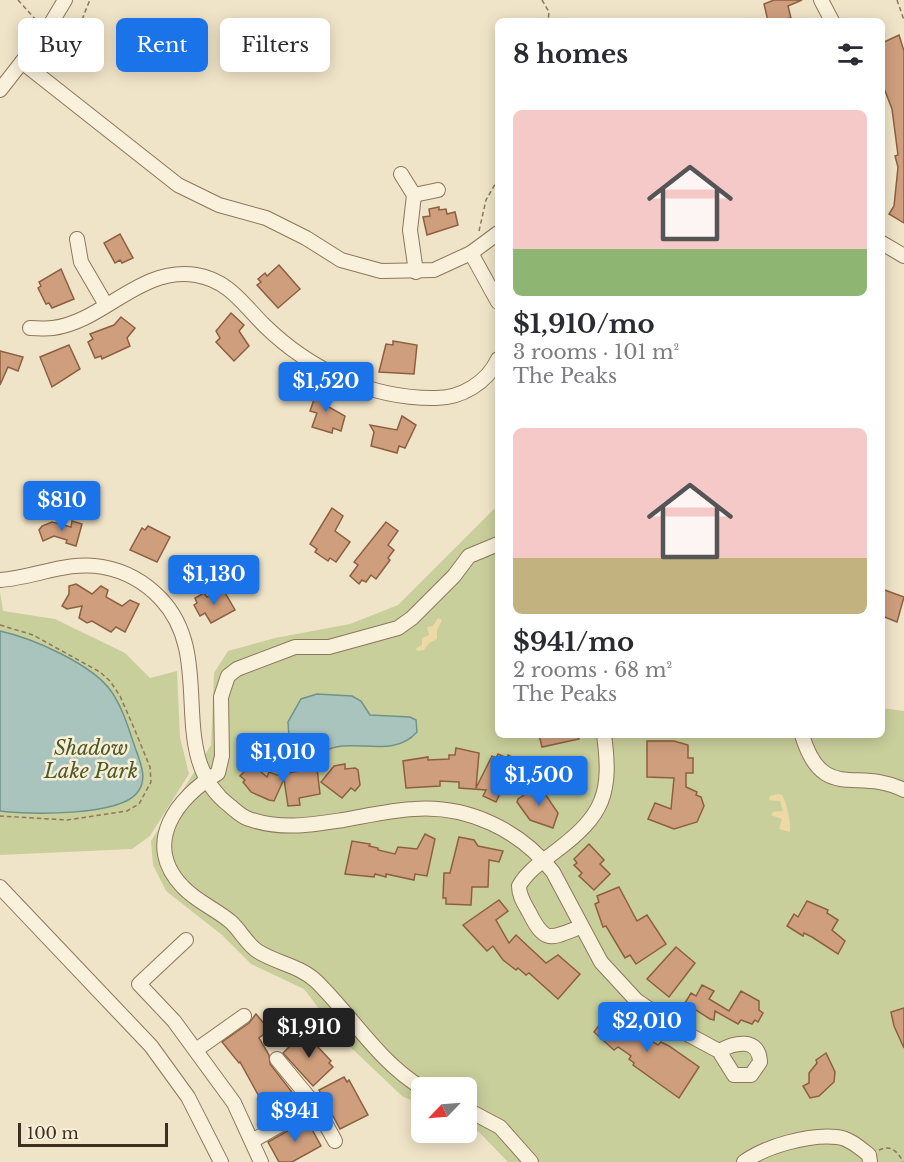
<!DOCTYPE html>
<html lang="en">
<head>
<meta charset="utf-8">
<style>
  body { margin:0; font-family:"Libre Baskerville",serif; background:#f2f2f3; color:#2b2b33; height:100vh; display:flex; flex-direction:column; font-size:22px; white-space:nowrap }
  * { box-sizing:border-box; margin:0 }
  p { font-size:20px; color:#7c7c81 }
  .icon { flex:none; width:33px; height:33px; fill:none; stroke:currentColor; stroke-width:2; stroke-linecap:round; stroke-linejoin:round }
  .map { position:relative; flex:1; overflow:hidden }
  .side { position:absolute; left:495px; top:18px; width:390px; height:720px; display:flex; flex-direction:column; background:#fff; border-radius:9px; box-shadow:0 3px 15px #0003 }
  .side>* { flex:none }
  .top-card { position:absolute; left:18px; top:18px; width:387px; height:54px; display:flex; gap:12px }
  .needle { width:39px; rotate:245deg }
  .controls { position:absolute; left:411px; top:1077px; display:grid; gap:12px }
  .controls a { display:grid; place-items:center; width:66px; height:66px; border-radius:9px; background:#fff; box-shadow:0 3px 15px #0003; font-size:30px }
  .scale { position:absolute; left:18px; bottom:15px; width:150px; box-sizing:border-box; padding-left:6px; border:3px solid #3d2e20; border-top:0; font-size:16px; line-height:21px; white-space:nowrap; color:#3d2e20; -webkit-text-stroke:4px #f7eed8; paint-order:stroke }
  .price { position:absolute; translate:-50% -51px; padding:0 14px; border-radius:6px; background:#1a73e8; color:#fff; font-size:20px; line-height:39px; filter:drop-shadow(0 2px 3px #0008) }
  .price::after { content:''; position:absolute; left:50%; top:36px; width:18px; height:14px; margin-left:-9px; background:inherit; clip-path:polygon(0 0,100% 0,50% 100%) }
  .price.selected { background:#222; color:#fff }
  ul { padding:0; list-style:none }
  li { display:grid; align-content:center; gap:12px; height:318px; padding:0 18px }
  li span { display:grid; place-items:center; height:186px; border-radius:9px; color:#555 }
  li>.icon { margin-inline-start:auto }
  span .icon { width:108px; height:108px; fill:#fffc; stroke-width:1 }
  li b { font-size:26px }
  h2 { display:flex; justify-content:space-between; align-items:center; height:72px; padding:0 18px; font-size:26px }
  .chip { padding:0 21px; border-radius:9px; background:#fff; box-shadow:0 3px 15px #0003; font-size:21px; line-height:54px }
  .chip.selected { background:#1a73e8; color:#fff }
  .map>svg:first-child { display:block }
</style>
</head>
<body>
<div class="map">
<svg width="904" height="1162" viewBox="0 0 904 1162">
  <rect width="100%" height="100%" fill="#f0e4c8"/>
  <g fill="#c9cf9b">
    <polygon points="498,505 498,735 882,735 882,708 904,711 904,1162 508,1162 479,1132 467,1127 466,1088 422,1088 421,1105 402,1096 343,1040 304,989 251,964 222,935 166,891 153,865 151,841 211,745 214,673 228,651 275,638 350,624 398,605"/>
    <polygon points="0,592 3,611 55,619 125,653 150,678 177,671 180,737 189,774 150,836 132,849 0,855"/>
  </g>
  <g fill="#ecd9a5">
    <polygon points="438,618 442,620 437,630 437,639 429,643 424,650 417,651 416,648 422,645 422,638 429,635 427,627 433,626"/>
    <path d="M778 794 782 795C787 803 791 824 790 832L779 829 782 819 771 815 773 812 783 811 780 801 769 800 770 796Z"/>
  </g>
  <g fill="#a9c4bc" stroke="#6f938a" stroke-width="1.5">
    <path d="M0 631C32 638 92 664 111 691 123 708 129 730 136 750 141 764 148 780 137 793 119 816 28 815 0 811Z"/>
    <path d="M317 694 352 696 361 701 370 715 410 717 416 720 417 732C395 757 361 741 336 747 327 749 322 753 313 752 303 750 295 744 289 737L288 722 301 699Z"/>
  </g>
  <g fill="#cf9f7d" stroke="#8d5f41" stroke-width="1.5">
    <polygon points="774,0 802,0 788,6 791,18 768,21 764,4"/>
    <polygon points="899,35 904,51 904,223 889,214 894,206 898,167 895,156 898,155 892,109 882,83 882,43"/>
    <polygon points="439,207 439,210 446,209 447,214 455,212 458,225 427,235 423,217 430,216 429,209"/>
    <polygon points="120,234 133,258 122,263 120,260 115,263 104,243"/>
    <polygon points="279,265 300,289 278,308 257,285 261,282 258,279 265,273 267,276"/>
    <polygon points="61,269 74,299 52,308 49,303 46,304 38,288 41,286 39,282"/>
    <polygon points="231,313 244,325 239,331 249,346 234,361 216,342 220,338 216,331"/>
    <polygon points="121,317 135,328 127,338 130,346 102,359 101,356 95,358 88,342 93,339 90,334 114,325"/>
    <polygon points="393,341 417,345 414,374 379,372 386,344 393,345"/>
    <polygon points="69,345 80,369 52,387 40,357"/>
    <polygon points="0,351 23,357 18,371 8,367 0,385"/>
    <polygon points="318,388 330,392 327,406 345,416 341,431 333,428 332,433 312,427 317,413 310,411"/>
    <polygon points="402,416 416,425 405,448 399,446 397,453 371,446 374,432 370,425 397,430"/>
    <polygon points="332,508 343,516 335,531 350,542 336,562 330,558 328,561 315,552 317,549 310,544"/>
    <polygon points="72,521 82,524 76,546 66,543 67,540 54,536 43,541 39,530 42,526 52,522 71,527"/>
    <polygon points="386,522 398,531 388,545 394,550 388,558 390,560 376,579 371,575 366,582 362,580 359,584 350,576 358,565 354,562"/>
    <polygon points="148,526 170,537 157,562 130,550 142,528 145,530"/>
    <polygon points="76,584 92,594 101,586 108,590 106,597 122,606 130,600 139,604 125,632 116,627 111,632 92,621 87,623 79,618 82,606 67,609 62,606 69,594 69,586"/>
    <polygon points="223,589 235,610 211,623 205,613 200,616 194,605 197,603 195,598 204,593 207,597"/>
    <polygon points="882,589 904,597 897,622 882,616"/>
    <polygon points="539,735 579,735 579,739 542,747"/>
    <polygon points="647,741 674,741 688,745 688,758 693,758 693,773 686,773 686,787 697,792 696,795 701,797 704,806 697,822 674,829 648,819 655,803 671,809 674,778 647,777"/>
    <polygon points="456,748 479,753 476,788 492,756 496,758 498,754 507,758 508,755 521,761 519,764 529,768 517,794 503,787 496,802 483,796 486,790 459,788 459,782 440,781 440,786 406,788 403,761 428,757 428,760 449,759 449,755 455,755"/>
    <polygon points="252,764 267,777 269,772 277,775 317,768 320,794 299,798 300,805 288,806 284,779 274,801 269,800 251,792 243,782 245,780 240,776"/>
    <polygon points="345,764 345,769 355,768 358,770 360,785 355,791 351,788 342,798 321,782 334,766"/>
    <polygon points="539,785 558,813 553,828 530,820 517,802 518,799"/>
    <polygon points="425,834 435,839 427,876 415,874 414,880 386,874 386,877 375,874 374,877 345,874 352,841 370,844 369,846 378,848 378,850 395,854 398,847 417,849"/>
    <polygon points="459,837 474,840 478,846 503,851 499,862 489,860 488,887 472,887 471,905 446,904 446,898 443,898 444,873 450,873"/>
    <polygon points="589,844 604,860 600,864 610,874 594,890 579,876 582,873 574,865 577,863 574,859"/>
    <polygon points="619,887 637,921 647,915 666,944 636,964 630,955 625,958 606,926 603,927 595,904 599,902 597,896"/>
    <polygon points="499,900 508,911 496,920 509,943 516,935 546,963 558,955 580,974 558,999 529,973 526,975 518,968 516,970 503,960 493,946 487,951 463,925"/>
    <polygon points="807,901 828,910 827,913 838,920 832,930 845,941 838,954 812,937 804,933 803,936 787,926 794,914 798,917"/>
    <polygon points="676,947 695,963 669,997 647,979"/>
    <polygon points="702,985 714,991 709,999 729,1011 741,991 759,1001 759,1010 763,1013 758,1022 755,1020 752,1024 741,1020 738,1024 715,1011 714,1020 710,1019 685,1003 691,993 696,996"/>
    <polygon points="614,1006 630,1017 626,1021 645,1037 658,1045 661,1042 669,1046 699,1067 679,1098 633,1065 634,1063 629,1059 631,1056 618,1047 614,1050 594,1032"/>
    <polygon points="904,1008 904,1048 894,1026 891,1012"/>
    <polygon points="256,1014 276,1038 270,1043 263,1035 259,1038 269,1055 270,1064 295,1096 291,1098 295,1104 276,1116 261,1100 240,1062 239,1063 222,1042 249,1023"/>
    <polygon points="304,1032 331,1061 329,1063 333,1067 313,1086 283,1053"/>
    <polygon points="826,1053 835,1072 834,1082 819,1096 810,1098 803,1086 809,1083 809,1073 817,1063 816,1060"/>
    <polygon points="344,1077 347,1082 349,1080 368,1115 340,1129 319,1090"/>
    <polygon points="307,1120 321,1146 292,1162 279,1162 268,1142"/>
  </g>
  <g fill="none" stroke-linecap="round" stroke-linejoin="round">
    <defs>
      <g id="minor">
        <polyline points="821,0 832,21"/>
        <polyline points="22,62 178,185 219,205 266,218 306,238 341,260 381,271 434,270 471,253 498,233"/>
        <polyline points="0,90 47,30 65,0"/>
        <polyline points="401,174 414,195 410,230 416,272"/>
        <polyline points="414,195 438,190"/>
        <polyline points="77,239 81,262 106,305"/>
        <polyline points="882,243 904,256"/>
        <polyline points="471,253 498,302"/>
        <path d="M30 328C37 328 45 329 53 328 103 322 140 266 196 275 228 280 243 304 264 325 310 370 371 399 436 398 461 398 487 383 498 359"/>
        <path d="M0 580C34 578 68 560 103 567 125 571 145 582 161 599 218 659 163 755 230 806 236 811 242 817 249 819 281 830 310 825 343 820 366 816 391 810 414 809 468 805 520 830 553 872L601 962 636 1000 678 1029 719 1051 734 1075H751L760 1062C759 1037 735 1042 719 1051"/>
        <path d="M802 735C823 804 857 766 904 790"/>
        <polyline points="0,887 151,1046 188,1097 221,1162"/>
        <path d="M580 927C550 939 545 944 529 912 524 903 519 896 519 886 527 871 543 861 556 851 604 815 612 793 604 735"/>
        <polyline points="186,940 139,984 174,1021 234,1103 261,1162"/>
        <polyline points="196,1050 244,1016"/>
        <path d="M422 1088C378 1061 352 1016 316 981 300 966 277 963 259 952 247 945 241 931 231 922 216 909 197 902 183 887 141 844 177 797 218 773L222 756 221 697 228 676 237 669 295 647H329L398 628 412 618 454 576 469 556 498 544"/>
        <polyline points="315,1105 335,1141"/>
        <polyline points="466,1109 500,1127 531,1162"/>
        <polyline points="252,1141 315,1105 277,1059"/>
        <path d="M744 1162C766 1146 809 1134 837 1137 849 1138 860 1148 869 1155L870 1162"/>
      </g>
    </defs>
    <use href="#minor" stroke="#8d765c" stroke-width="16"/>
    <g stroke="#8d765c" stroke-width="1.5" stroke-dasharray="4.5 3" stroke-linecap="butt">
      <polyline points="18,0 37,21"/>
      <polyline points="542,0 549,12 548,21"/>
      <polyline points="897,0 904,20"/>
      <path d="M46 54C81 41 76 31 90 0"/>
      <polyline points="479,231 486,200 498,179"/>
      <polyline points="0,625 33,635 100,672 110,681 120,696 134,728 150,767 151,782 139,804 127,811 67,820 0,816"/>
      <path d="M879 1150C891 1144 898 1152 903 1162"/>
    </g>
    <use href="#minor" stroke="#faf1dc" stroke-width="14"/>
  </g>
  <g text-anchor="middle" dominant-baseline="central" stroke-width="5" stroke-linejoin="round" paint-order="stroke">
    <g font-size="20" font-style="italic" fill="#4d5a26" stroke="#f7eed8">
      <text x="91" y="748">Shadow<tspan x="91" dy="23">Lake Park</tspan></text>
    </g>
  </g>
</svg>
<div class="controls">
<a><svg class="needle" viewBox="-14 -14 28 28"><path d="M0-13l5 13h-10z" fill="#e53935"/><path d="M0 13l5-13h-10z" fill="#7c7c81"/></svg></a>
</div>
<div class="scale">100 m</div>
<b class="price" style="left:326px;top:413px">$1,520</b>
<b class="price" style="left:62px;top:532px">$810</b>
<b class="price" style="left:214px;top:606px">$1,130</b>
<b class="price" style="left:283px;top:784px">$1,010</b>
<b class="price" style="left:539px;top:807px">$1,500</b>
<b class="price" style="left:647px;top:1053px">$2,010</b>
<b class="price selected" style="left:309px;top:1059px">$1,910</b>
<b class="price" style="left:295px;top:1143px">$941</b>
<div class="top-card">
<a class="chip">Buy</a>
<a class="chip selected">Rent</a>
<a class="chip">Filters</a>
</div>
<section class="side">
<h2>8 homes<svg class="icon" aria-label="filters" viewBox="0 0 24 24"><path d="M4 7h16M4 17h16"/><circle cx="9" cy="7" r="2"/><circle cx="15" cy="17" r="2"/></svg></h2>
<ul>
<li><span style="background:linear-gradient(#f6c9c9 75%,#8fb573 0)"><svg class="icon" aria-label="home" viewBox="0 0 24 24"><path d="M3 11l9-7 9 7M6 9v11h12V9"/></svg></span><div><b>$1,910/mo</b><p>3 rooms · 101 m²</p><p>The Peaks</p></div></li>
<li><span style="background:linear-gradient(#f6c9c9 70%,#c2b280 0)"><svg class="icon" aria-label="home" viewBox="0 0 24 24"><path d="M3 11l9-7 9 7M6 9v11h12V9"/></svg></span><div><b>$941/mo</b><p>2 rooms · 68 m²</p><p>The Peaks</p></div></li>
</ul>
</section>
</div>
</body>
</html>
